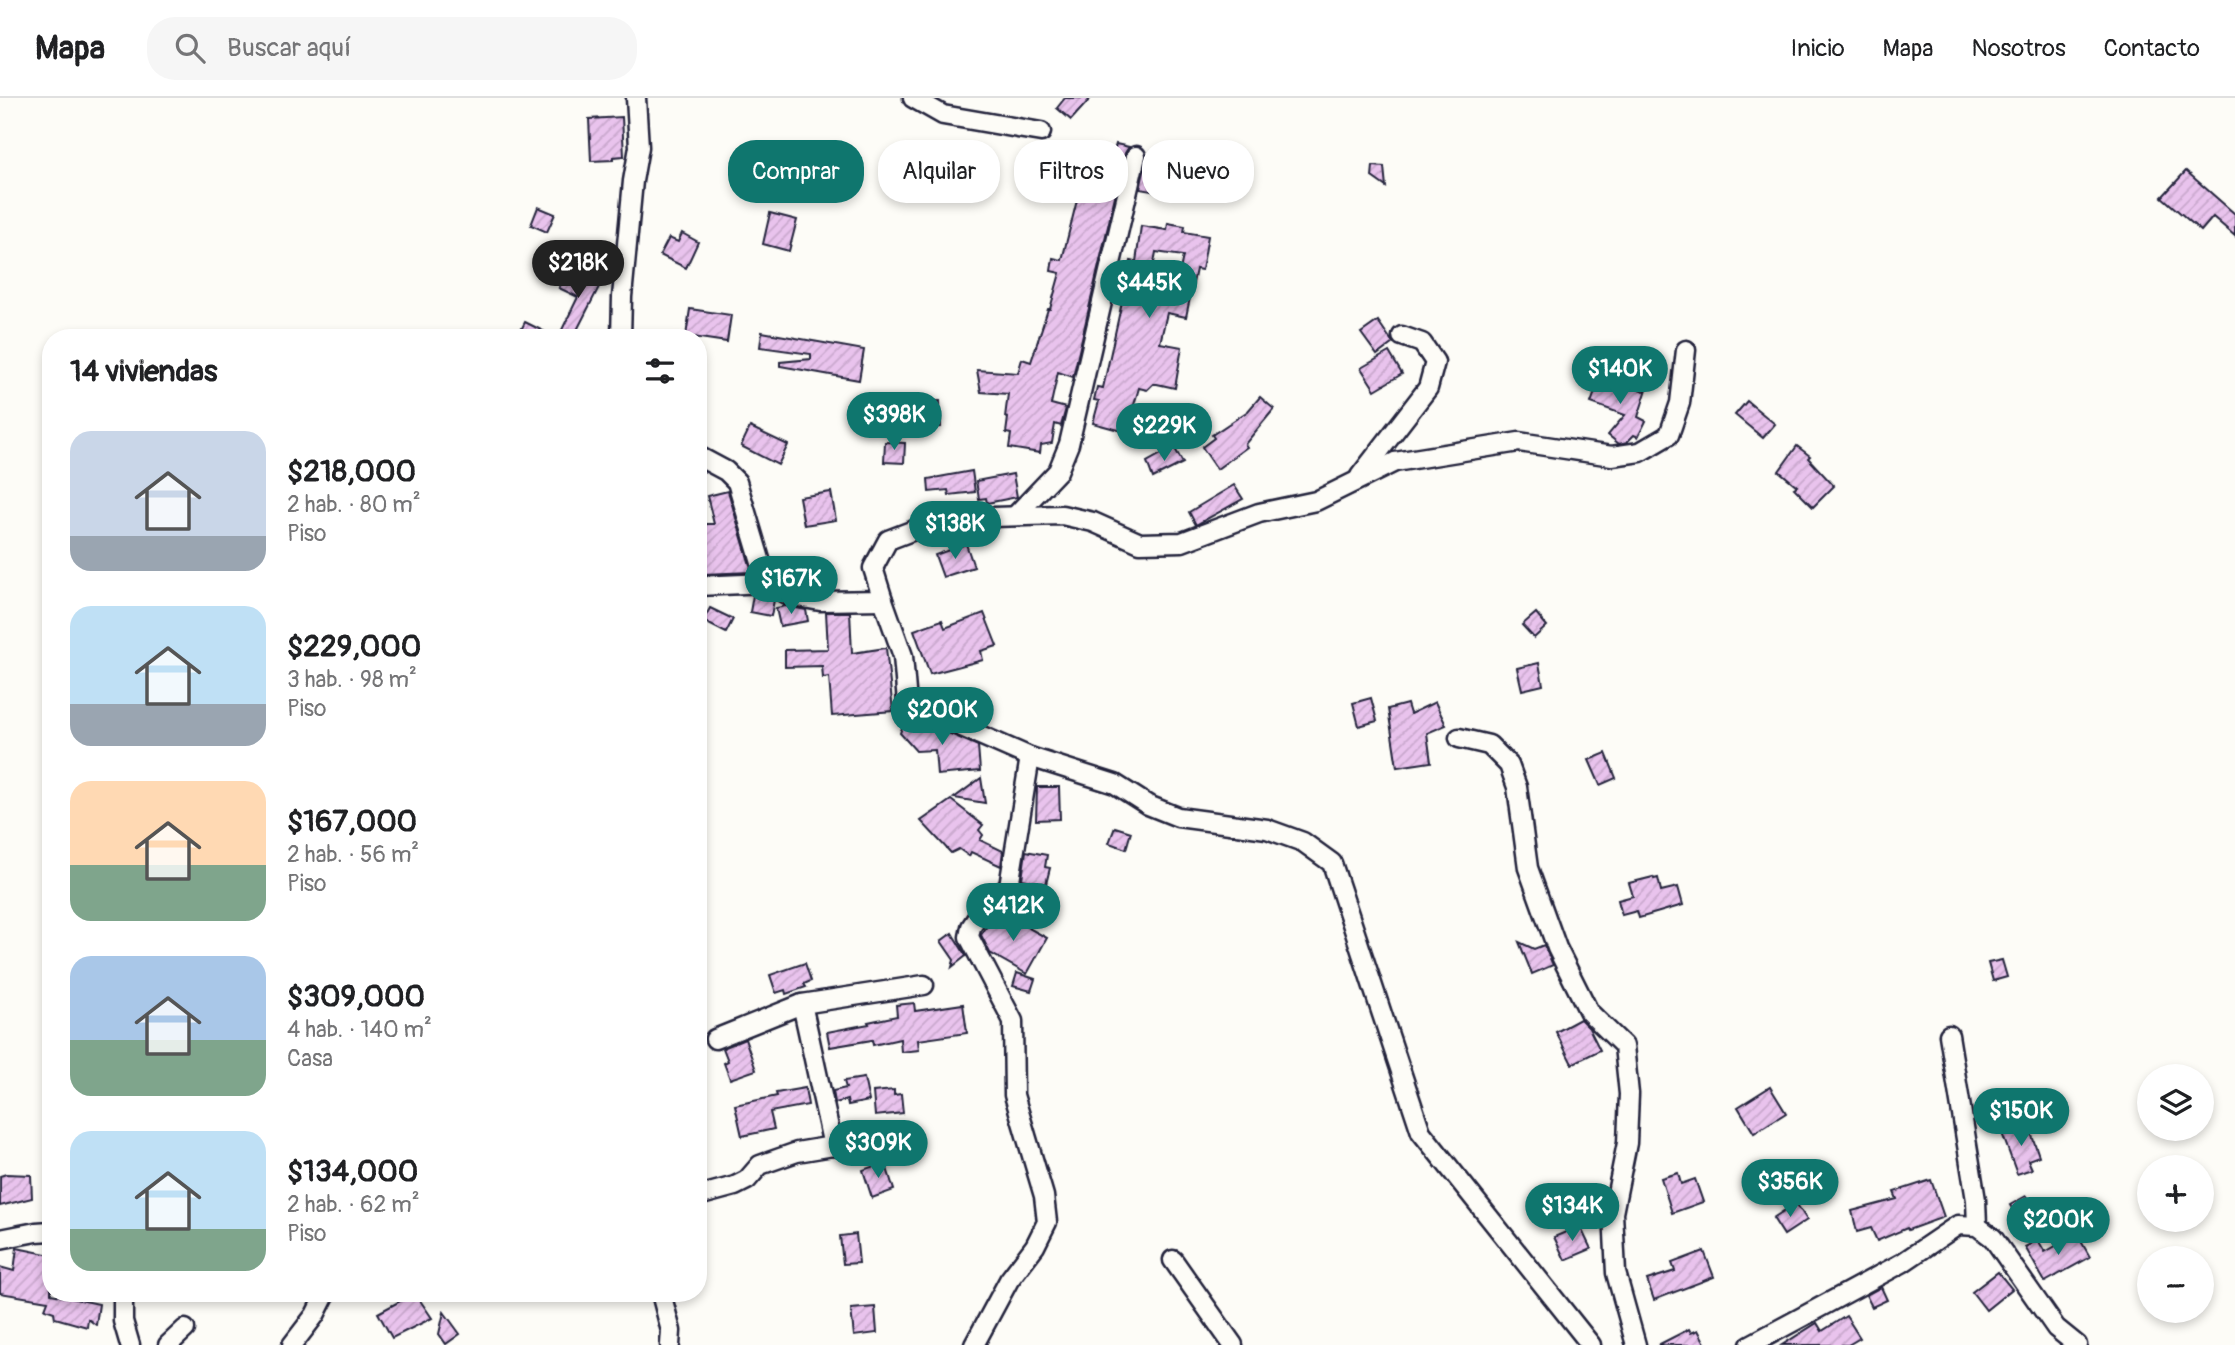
<!DOCTYPE html>
<html lang="es">
<head>
<meta charset="utf-8">
<style>
  body { margin:0; font-family:Pangolin,sans-serif; background:#f6f6f6; color:#202124; height:100vh; display:flex; flex-direction:column; font-size:26px; white-space:nowrap }
  * { box-sizing:border-box; margin:0 }
  p { font-size:23px; color:#757577 }
  .icon { flex:none; width:38px; height:38px; fill:none; stroke:currentColor; stroke-width:2; stroke-linecap:round; stroke-linejoin:round }
  .map { position:relative; flex:1; overflow:hidden }
  .panel { position:absolute; left:42px; top:231px; width:665px; height:973px; display:flex; flex-direction:column; background:#fff; border-radius:28px; box-shadow:0 4px 10px #0003 }
  .panel>* { flex:none }
  .guide { position:absolute; left:728px; top:42px; width:665px; height:63px; display:flex; gap:14px }
  .controls { position:absolute; left:2137px; top:966px; display:grid; gap:14px }
  .controls a { display:grid; place-items:center; width:77px; height:77px; border-radius:50%; background:#fff; box-shadow:0 4px 10px #0003; font-size:35px }
  .price { position:absolute; translate:-50% -60px; padding:0 16px; border-radius:24px; background:#0f766e; color:#fff; font-size:23px; line-height:46px; filter:drop-shadow(0 2px 4px #0008) }
  .price::after { content:''; position:absolute; left:50%; top:42px; width:21px; height:16px; margin-left:-10px; background:inherit; clip-path:polygon(0 0,100% 0,50% 100%) }
  .price.selected { background:#222; color:#fff }
  ul { padding:0; list-style:none }
  li { display:flex; align-items:center; gap:21px; height:175px; padding:0 28px }
  li span { display:grid; place-items:center; flex:none; width:196px; height:140px; border-radius:21px; color:#555 }
  li>.icon { margin-inline-start:auto }
  span .icon { width:84px; height:84px; fill:#fffc; stroke-width:1 }
  li b { font-size:30px }
  h2 { display:flex; justify-content:space-between; align-items:center; height:84px; padding:0 28px; font-size:30px }
  .tag { padding:0 24px; border-radius:28px; background:#fff; box-shadow:0 4px 10px #0003; font-size:24px; line-height:63px }
  .tag.selected { background:#0f766e; color:#fff }
  header { display:flex; align-items:center; gap:42px; box-sizing:border-box; height:98px; padding:0 35px; background:#fff; border-bottom:2px solid #e0e0e0 }
  header strong { font-size:33px }
  nav { display:flex; gap:38px; margin-inline-start:auto; font-size:24px }
  .search { width:490px; height:63px; background:#f6f6f6; display:flex; align-items:center; gap:18px; box-sizing:border-box; padding:0 24px; border-radius:28px; color:#757577; font-size:26px }
  .map>svg:first-child { display:block }
</style>
</head>
<body>
<header>
<strong>Mapa</strong>
<div class="search"><svg class="icon" aria-label="search" viewBox="0 0 24 24"><circle cx="10" cy="10" r="6"/><path d="M15 15l6 6"/></svg>Buscar aquí</div>
<nav><a>Inicio</a><a>Mapa</a><a>Nosotros</a><a>Contacto</a></nav>
</header>
<div class="map">
<svg width="2235" height="1247" viewBox="0 0 2235 1247">
  <defs>
    <pattern id="building-hatch" width="6" height="6" patternUnits="userSpaceOnUse" patternTransform="scale(1.75)"><rect width="6" height="6" fill="#e9c3ed"/><path d="M-1 1l2-2M0 6l6-6M5 7l2-2" fill="none" stroke="#c8a7cc"/></pattern>
  </defs>
  <rect width="100%" height="100%" fill="#fdfcf7"/>
  <filter id="ink" filterUnits="userSpaceOnUse"><feTurbulence type="fractalNoise" baseFrequency=".0143" numOctaves="2"/><feDisplacementMap in="SourceGraphic" scale="14" xChannelSelector="R" yChannelSelector="G"/><feConvolveMatrix kernelMatrix="1 2 1 2 8 2 1 2 1" color-interpolation-filters="sRGB"/></filter>
  <g filter="url(#ink)">
    <g fill="url(#building-hatch)" stroke="#22223b" stroke-width="2" fill-rule="evenodd">
      <polygon points="1065,0 1091,0 1071,22 1057,10"/>
      <polygon points="622,19 624,58 613,59 613,62 591,63 589,21"/>
      <polygon points="1116,46 1129,49 1125,55 1073,279 1058,274 1051,306 1066,310 1061,328 1055,326 1052,345 1041,347 1040,355 1009,350 1011,336 1006,335 1008,320 1005,319 1008,296 981,294 977,272 1018,275 1022,261 1031,264 1048,211 1050,211 1060,175 1051,173 1053,160 1062,162 1079,94 1077,93 1078,83 1085,55 1091,57 1091,53 1112,59"/>
      <polygon points="1147,60 1161,63 1159,69 1163,70 1158,94 1140,91"/>
      <polygon points="1373,68 1384,69 1386,89 1372,79"/>
      <polygon points="2186,73 2235,116 2235,138 2213,119 2201,133 2162,99"/>
      <polygon points="538,109 555,116 547,134 531,127"/>
      <polygon points="770,115 797,122 789,153 763,146"/>
      <path d="M1168 125 1185 128 1184 134 1208 138 1202 172 1196 171 1186 219 1167 215 1160 245 1182 249 1175 290 1157 286H1153L1147 292 1139 290 1126 334 1093 325 1099 303 1094 302 1097 289 1103 290 1131 163 1136 164 1141 128 1167 132ZM1156 154 1183 158 1177 186 1151 182Z"/>
      <polygon points="682,135 698,144 686,170 660,157 669,140 678,144"/>
      <polygon points="569,170 601,185 573,240 558,240 578,199 559,190"/>
      <polygon points="690,211 731,217 727,244 686,238"/>
      <polygon points="1378,223 1393,245 1377,257 1361,235"/>
      <polygon points="525,224 557,240 517,240"/>
      <polygon points="762,234 864,252 859,282 780,268 780,264 811,261 811,256 760,249"/>
      <polygon points="1389,254 1402,276 1375,292 1361,270"/>
      <polygon points="1594,276 1644,293 1647,291 1638,319 1646,323 1638,339 1634,337 1627,344 1619,346 1608,337 1625,317 1591,305 1595,294 1589,291"/>
      <polygon points="1260,299 1274,311 1245,346 1247,349 1217,371 1202,349 1214,340 1212,337 1248,313"/>
      <polygon points="940,303 941,329 913,330 913,304"/>
      <polygon points="1747,303 1775,326 1763,340 1735,317"/>
      <polygon points="750,329 788,347 778,367 741,348"/>
      <polygon points="885,344 905,345 904,365 884,364"/>
      <polygon points="1797,348 1810,358 1808,360 1834,388 1813,409 1794,390 1797,388 1779,373"/>
      <polygon points="1174,349 1183,365 1153,380 1147,364"/>
      <polygon points="972,373 975,394 949,397 948,392 929,394 928,381"/>
      <polygon points="1013,376 1017,399 987,405 986,400 979,401 976,383"/>
      <polygon points="1234,387 1243,401 1196,427 1189,414"/>
      <polygon points="728,393 752,474 703,476 702,426 714,426 707,398"/>
      <polygon points="831,394 836,422 804,427 799,399"/>
      <polygon points="966,446 974,469 943,479 935,457"/>
      <polygon points="753,497 766,498 774,502 771,518 750,514"/>
      <polygon points="786,508 806,512 808,523 780,528 776,510"/>
      <polygon points="710,510 733,521 726,535 703,523"/>
      <polygon points="826,514 850,514 852,555 886,550 893,613 832,618 829,579 823,580 822,568 785,569 785,552 828,551"/>
      <polygon points="984,515 997,548 981,553 983,562 930,576 914,532 942,522 945,530"/>
      <polygon points="1536,515 1547,528 1534,540 1522,527"/>
      <polygon points="1539,565 1543,587 1522,592 1517,570"/>
      <polygon points="1371,600 1377,623 1359,628 1353,605"/>
      <polygon points="1435,604 1446,627 1427,635 1431,664 1397,669 1388,611 1407,606 1410,616"/>
      <polygon points="907,617 978,648 980,673 937,677 935,652 916,653 900,635"/>
      <polygon points="1606,655 1616,680 1600,687 1589,662"/>
      <polygon points="981,680 985,705 954,700"/>
      <polygon points="1037,689 1059,689 1060,721 1036,722"/>
      <polygon points="951,702 983,727 979,732 983,737 980,742 1003,753 1001,768 971,754 969,758 959,751 951,755 921,723"/>
      <polygon points="1115,729 1131,734 1126,751 1109,745"/>
      <polygon points="1026,753 1047,757 1045,769 1050,770 1046,786 1022,781"/>
      <polygon points="1653,779 1654,781 1658,780 1661,793 1678,789 1683,807 1639,820 1637,813 1622,817 1618,802 1633,798 1629,785"/>
      <polygon points="995,816 1014,830 1018,824 1047,840 1027,876 990,855 981,837"/>
      <polygon points="952,835 966,858 952,869 954,862 941,843"/>
      <polygon points="1519,844 1534,851 1544,847 1553,867 1532,876"/>
      <polygon points="2002,862 2007,879 1993,883 1988,865"/>
      <polygon points="805,865 811,883 804,886 806,889 786,896 785,892 776,895 770,877"/>
      <polygon points="1017,875 1035,881 1031,893 1013,888"/>
      <polygon points="914,905 915,913 963,906 967,935 918,942 919,952 901,954 900,941 873,947 872,942 830,949 827,934 869,926 868,924 897,918 896,907"/>
      <polygon points="1580,921 1589,930 1600,952 1572,966 1556,934"/>
      <polygon points="745,941 756,972 730,981 724,965 728,963 723,950"/>
      <polygon points="864,980 869,1003 848,1007 847,1002 835,1005 833,993 846,990 844,983"/>
      <polygon points="1770,989 1786,1015 1754,1035 1738,1009"/>
      <polygon points="805,990 808,1007 770,1014 774,1031 742,1038 735,1007 777,998 776,995"/>
      <polygon points="894,992 894,997 901,996 903,1015 875,1018 873,994"/>
      <polygon points="2028,1026 2039,1058 2028,1062 2032,1071 2017,1076 2002,1035"/>
      <polygon points="885,1064 894,1092 872,1100 863,1072"/>
      <polygon points="1678,1075 1681,1086 1695,1081 1703,1104 1672,1115 1661,1080"/>
      <polygon points="6,1076 31,1077 32,1100 0,1108 0,1078"/>
      <polygon points="1931,1082 1944,1119 1908,1132 1907,1130 1877,1143 1871,1130 1857,1134 1852,1113 1897,1101 1894,1094"/>
      <polygon points="2026,1098 2033,1111 2017,1119 2010,1107"/>
      <polygon points="1796,1105 1807,1122 1784,1137 1773,1120"/>
      <polygon points="1580,1128 1591,1151 1565,1162 1554,1139"/>
      <polygon points="856,1136 859,1165 843,1166 840,1138"/>
      <polygon points="2077,1136 2090,1159 2045,1184 2025,1149 2038,1142 2045,1154"/>
      <polygon points="17,1150 51,1157 51,1196 99,1206 96,1227 88,1221 87,1229 55,1220 54,1214 45,1211 48,1203 0,1195 0,1169 14,1173"/>
      <polygon points="1704,1153 1714,1179 1654,1202 1647,1182 1675,1173 1672,1165"/>
      <polygon points="1998,1174 2012,1191 1986,1212 1972,1194"/>
      <polygon points="1881,1189 1887,1202 1872,1209 1866,1197"/>
      <polygon points="415,1195 432,1220 392,1240 378,1215"/>
      <polygon points="875,1209 877,1235 854,1238 851,1211"/>
      <polygon points="444,1214 460,1236 446,1246 439,1236"/>
      <polygon points="1846,1218 1860,1240 1848,1247 1782,1247 1817,1225 1822,1233"/>
      <polygon points="1689,1231 1691,1235 1698,1232 1706,1247 1658,1247"/>
    </g>
    <g fill="none" stroke-linecap="round" stroke-linejoin="round">
      <defs>
        <g id="minor">
          <polyline points="913,0 943,17 1041,34"/>
          <polyline points="621,240 622,199 633,83 639,49 636,0"/>
          <polyline points="698,358 726,373 737,384 767,485"/>
          <polyline points="1360,378 1428,290 1435,264 1422,245 1402,238"/>
          <polyline points="1015,418 1058,373 1069,346 1136,58"/>
          <polyline points="698,488 767,485 788,497 820,503 883,502 873,470 888,442 922,429 993,419 1062,417 1093,424 1140,445 1182,444 1259,415 1316,403 1395,364 1519,344 1612,358 1640,354 1669,337 1680,305 1686,252"/>
          <polyline points="883,502 903,558 907,605 1030,659 1115,686 1148,707 1178,719 1267,731 1303,744 1332,765 1421,1034 1591,1247"/>
          <polyline points="1459,640 1489,647 1509,667 1517,689 1528,770 1557,850 1589,914 1624,948 1629,996 1627,1045 1613,1115 1616,1175 1636,1247"/>
          <polyline points="802,906 924,887"/>
          <polyline points="1949,937 1976,1102 1977,1128"/>
          <polyline points="715,941 802,906 833,1048"/>
          <polyline points="698,1098 735,1088 747,1082 760,1067 797,1054 833,1048 888,1051"/>
          <polyline points="0,1141 36,1134 51,1133"/>
          <polyline points="1173,1162 1233,1247"/>
          <polyline points="123,1195 123,1223 130,1247"/>
          <polyline points="661,1195 671,1233 670,1247"/>
          <polyline points="168,1247 185,1231"/>
          <polyline points="292,1247 315,1217 326,1195"/>
          <polyline points="974,1247 1009,1182 1035,1148 1047,1124 1044,1098 1014,997 1013,923 969,839 971,829 981,814 1009,788 1030,659"/>
          <polyline points="1750,1247 1902,1165 1958,1127 1977,1128 1993,1140 2056,1230 2077,1247"/>
        </g>
      </defs>
      <use href="#minor" stroke="#22223b" stroke-width="23"/>
      <use href="#minor" stroke="#fdfcf7" stroke-width="18"/>
    </g>
  </g>
</svg>
<div class="controls">
<a><svg class="icon" aria-label="layers" viewBox="0 0 24 24"><path d="M12 4l9 5-9 5-9-5zM3 14l9 5 9-5"/></svg></a>
<a>+</a>
<a>−</a>
</div>
<b class="price selected" style="left:578px;top:202px">$218K</b>
<b class="price" style="left:1149px;top:222px">$445K</b>
<b class="price" style="left:1620px;top:308px">$140K</b>
<b class="price" style="left:894px;top:354px">$398K</b>
<b class="price" style="left:1164px;top:365px">$229K</b>
<b class="price" style="left:955px;top:463px">$138K</b>
<b class="price" style="left:791px;top:518px">$167K</b>
<b class="price" style="left:942px;top:649px">$200K</b>
<b class="price" style="left:1013px;top:845px">$412K</b>
<b class="price" style="left:2021px;top:1050px">$150K</b>
<b class="price" style="left:878px;top:1082px">$309K</b>
<b class="price" style="left:1790px;top:1121px">$356K</b>
<b class="price" style="left:1572px;top:1145px">$134K</b>
<b class="price" style="left:2058px;top:1159px">$200K</b>
<div class="guide">
<a class="tag selected">Comprar</a>
<a class="tag">Alquilar</a>
<a class="tag">Filtros</a>
<a class="tag">Nuevo</a>
</div>
<section class="panel">
<h2>14 viviendas<svg class="icon" aria-label="filters" viewBox="0 0 24 24"><path d="M4 7h16M4 17h16"/><circle cx="9" cy="7" r="2"/><circle cx="15" cy="17" r="2"/></svg></h2>
<ul>
<li><span style="background:linear-gradient(#c9d6e8 75%,#9aa5b1 0)"><svg class="icon" aria-label="home" viewBox="0 0 24 24"><path d="M3 11l9-7 9 7M6 9v11h12V9"/></svg></span><div><b>$218,000</b><p>2 hab. · 80 m²</p><p>Piso</p></div></li>
<li><span style="background:linear-gradient(#bfe0f5 70%,#9aa5b1 0)"><svg class="icon" aria-label="home" viewBox="0 0 24 24"><path d="M3 11l9-7 9 7M6 9v11h12V9"/></svg></span><div><b>$229,000</b><p>3 hab. · 98 m²</p><p>Piso</p></div></li>
<li><span style="background:linear-gradient(#ffd9b3 60%,#7fa58c 0)"><svg class="icon" aria-label="home" viewBox="0 0 24 24"><path d="M3 11l9-7 9 7M6 9v11h12V9"/></svg></span><div><b>$167,000</b><p>2 hab. · 56 m²</p><p>Piso</p></div></li>
<li><span style="background:linear-gradient(#a9c7e8 60%,#7fa58c 0)"><svg class="icon" aria-label="home" viewBox="0 0 24 24"><path d="M3 11l9-7 9 7M6 9v11h12V9"/></svg></span><div><b>$309,000</b><p>4 hab. · 140 m²</p><p>Casa</p></div></li>
<li><span style="background:linear-gradient(#bfe0f5 70%,#7fa58c 0)"><svg class="icon" aria-label="home" viewBox="0 0 24 24"><path d="M3 11l9-7 9 7M6 9v11h12V9"/></svg></span><div><b>$134,000</b><p>2 hab. · 62 m²</p><p>Piso</p></div></li>
</ul>
</section>
</div>
</body>
</html>
